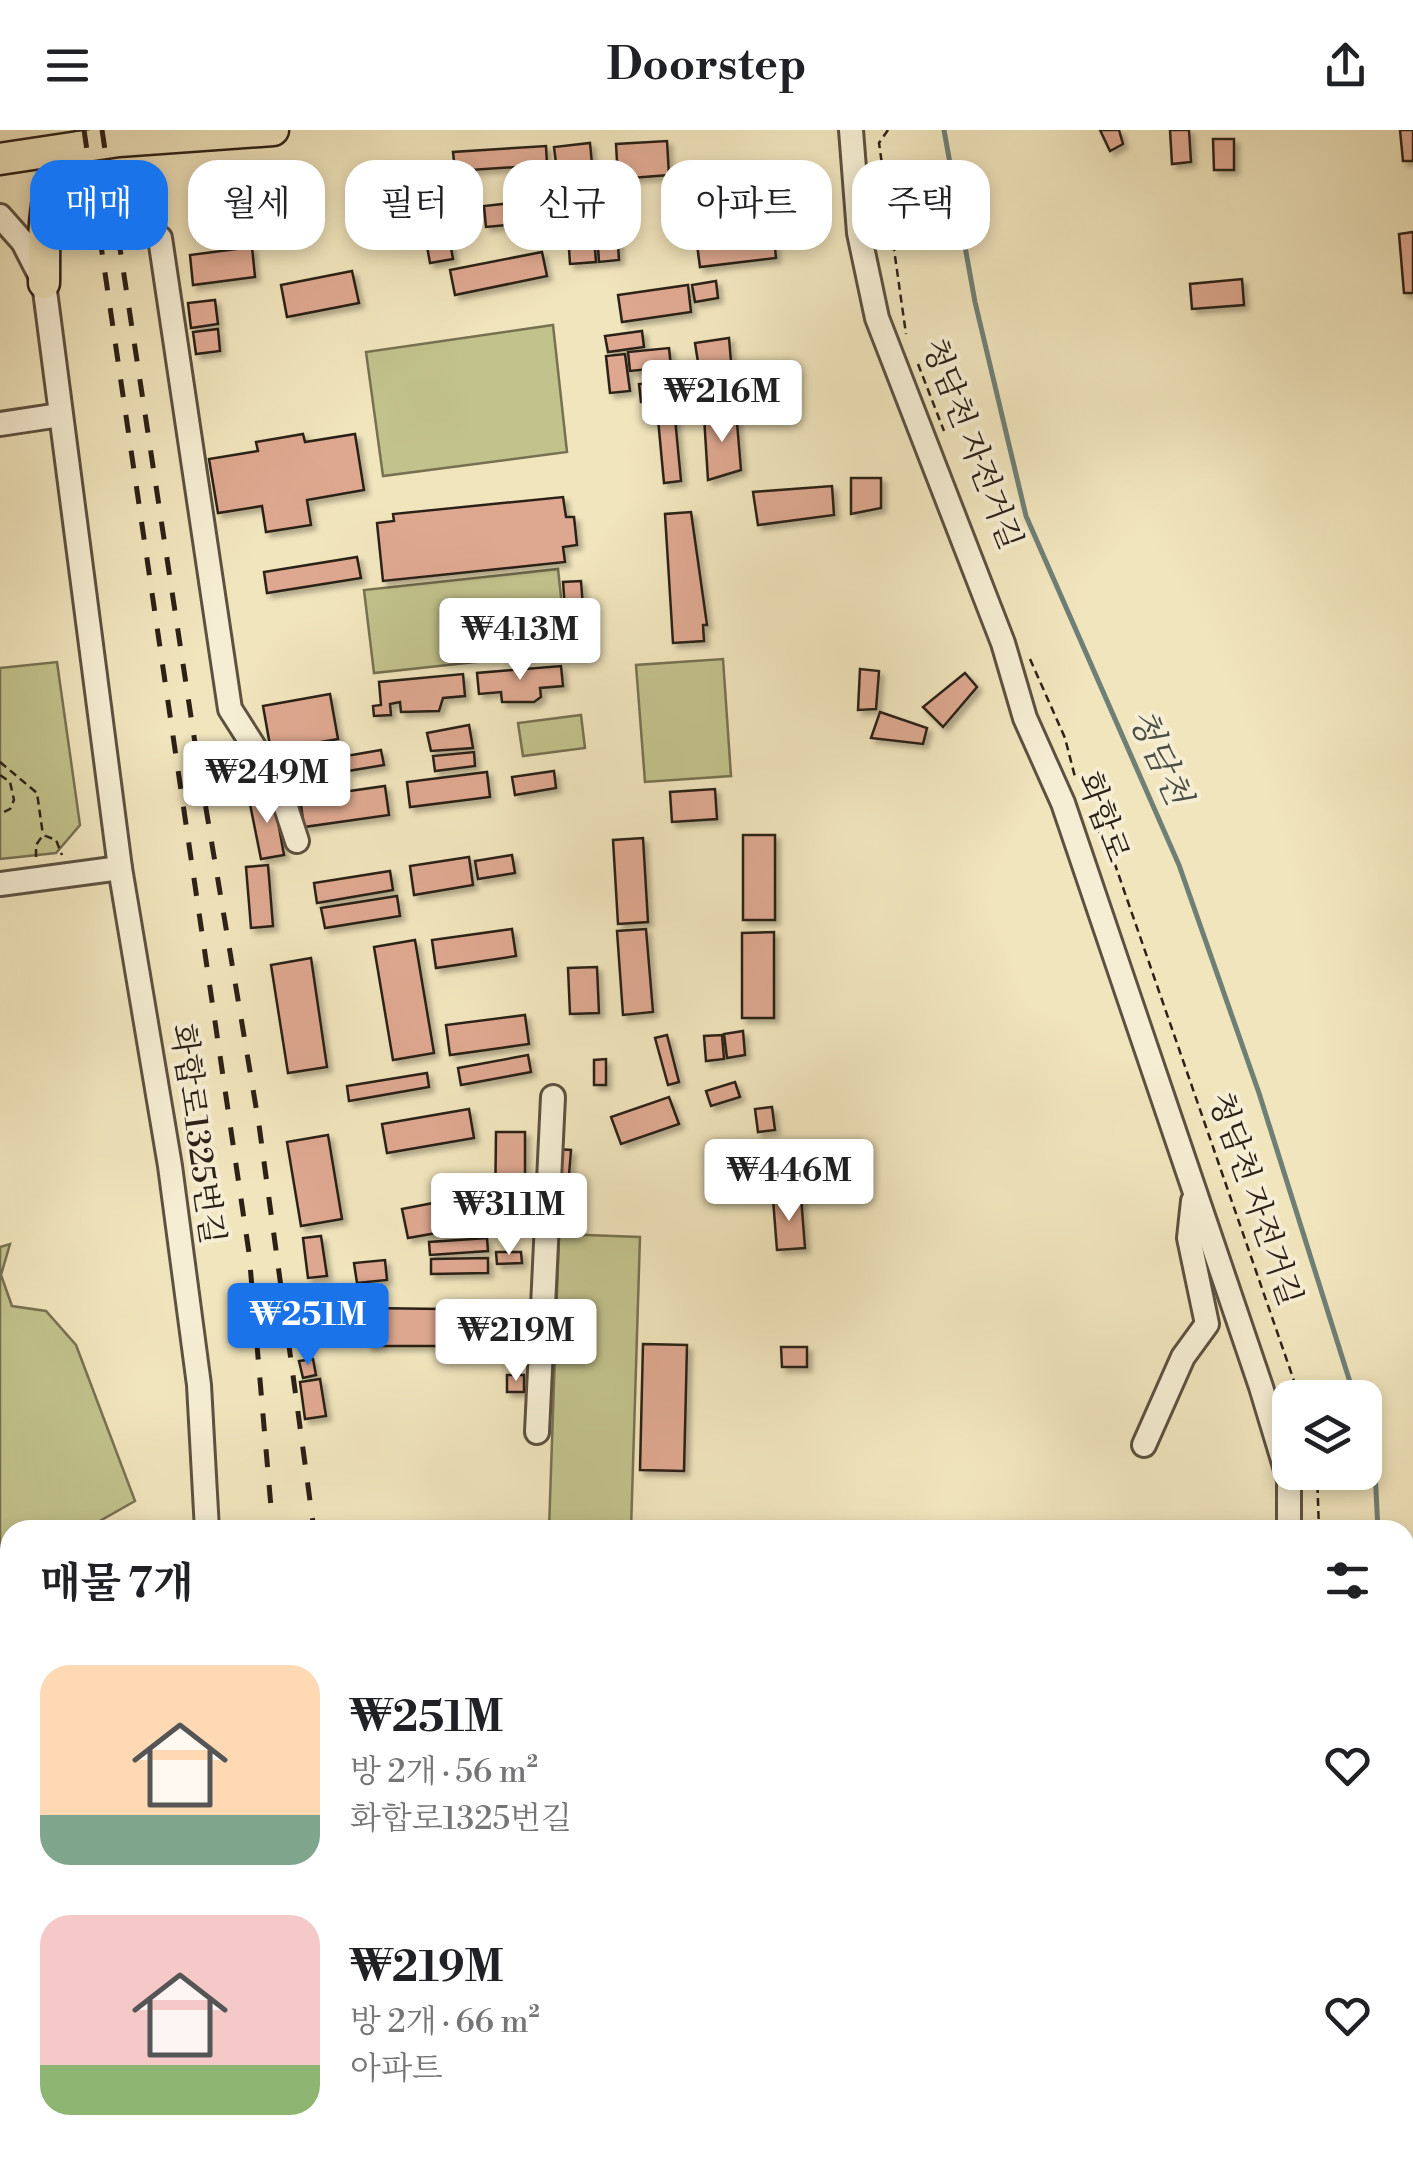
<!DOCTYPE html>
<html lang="ko">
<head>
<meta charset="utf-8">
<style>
  body { margin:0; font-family:"Libre Bodoni","Noto Serif KR",serif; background:#f2f2f2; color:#202124; height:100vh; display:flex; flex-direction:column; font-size:38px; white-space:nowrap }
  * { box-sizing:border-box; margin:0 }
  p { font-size:32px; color:#757577 }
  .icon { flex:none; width:55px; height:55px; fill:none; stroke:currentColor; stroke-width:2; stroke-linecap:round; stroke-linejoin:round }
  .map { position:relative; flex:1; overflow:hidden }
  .details { position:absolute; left:0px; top:1390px; width:1415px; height:642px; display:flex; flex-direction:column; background:#fff; border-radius:30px 30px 0 0; box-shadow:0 5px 15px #0003 }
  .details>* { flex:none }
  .banner { position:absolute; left:30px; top:30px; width:1355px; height:90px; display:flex; gap:20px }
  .controls { position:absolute; left:1272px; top:1250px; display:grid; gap:20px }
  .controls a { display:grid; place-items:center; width:110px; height:110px; border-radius:20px; background:#fff; box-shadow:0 5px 15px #0003; font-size:50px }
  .price { position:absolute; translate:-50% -85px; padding:0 22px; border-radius:10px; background:#fff; color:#222; font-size:32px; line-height:65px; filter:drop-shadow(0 2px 5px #0008) }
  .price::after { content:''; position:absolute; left:50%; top:60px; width:30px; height:22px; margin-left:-15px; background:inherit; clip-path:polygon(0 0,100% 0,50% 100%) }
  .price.on { background:#1a73e8; color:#fff }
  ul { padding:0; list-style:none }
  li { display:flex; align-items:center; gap:30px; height:250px; padding:0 40px }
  li span { display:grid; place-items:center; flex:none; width:280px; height:200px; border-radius:30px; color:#555 }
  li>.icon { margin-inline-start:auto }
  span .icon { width:120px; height:120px; fill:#fffc; stroke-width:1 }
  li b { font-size:42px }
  h2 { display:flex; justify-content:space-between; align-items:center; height:120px; padding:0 40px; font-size:42px }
  .pill { padding:0 35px; border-radius:30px; background:#fff; box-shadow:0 5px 15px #0003; font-size:35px; line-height:90px }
  .pill.on { background:#1a73e8; color:#fff }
  header { display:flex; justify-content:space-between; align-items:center; height:130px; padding:0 40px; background:#fff; font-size:45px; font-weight:700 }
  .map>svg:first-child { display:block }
</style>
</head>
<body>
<header><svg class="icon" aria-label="menu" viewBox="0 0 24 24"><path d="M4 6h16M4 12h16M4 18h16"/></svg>Doorstep<svg class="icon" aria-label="share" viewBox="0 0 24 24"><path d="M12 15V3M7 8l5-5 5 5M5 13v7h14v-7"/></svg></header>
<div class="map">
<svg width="1413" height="2032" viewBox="0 0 1413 2032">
  <defs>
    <filter id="shadow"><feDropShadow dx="4.5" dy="4.5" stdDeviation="2.5" flood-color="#0004"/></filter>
  </defs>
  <rect width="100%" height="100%" fill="#f1e5bd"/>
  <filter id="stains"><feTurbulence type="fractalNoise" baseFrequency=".002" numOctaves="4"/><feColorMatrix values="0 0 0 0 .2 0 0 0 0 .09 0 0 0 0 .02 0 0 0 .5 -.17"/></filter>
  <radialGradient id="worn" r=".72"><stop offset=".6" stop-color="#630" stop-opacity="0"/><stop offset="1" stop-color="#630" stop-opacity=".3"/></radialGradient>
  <g fill="#c2c28c" stroke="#777152" stroke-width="2.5">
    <polygon points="553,195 567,322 383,346 366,222"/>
    <polygon points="558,439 567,522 374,543 364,460"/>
    <polygon points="723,529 731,646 645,652 636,535"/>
    <polygon points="57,532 80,695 56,723 0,729 0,538"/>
    <polygon points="581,585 585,618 523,626 518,593"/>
    <polygon points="559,1104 640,1107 631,1400 549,1400"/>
    <polygon points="10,1114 1,1145 12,1176 46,1181 76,1215 135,1371 91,1396 91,1400 10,1400 10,1467 0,1473 0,1117"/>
  </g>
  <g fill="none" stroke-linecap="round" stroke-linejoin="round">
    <g stroke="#6f7f76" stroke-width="5">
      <polyline points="944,0 975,172 1026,386 1179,735 1259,963 1355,1268"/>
      <polyline points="1365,1295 1374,1321 1378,1400"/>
      <polyline points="1405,1710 1413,1736"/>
    </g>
  </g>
  <g fill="#dea890" stroke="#2c2017" stroke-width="2.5" filter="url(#shadow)">
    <polygon points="1100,0 1119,0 1123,14 1110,21"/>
    <polygon points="1170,0 1189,0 1191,32 1172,34"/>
    <polygon points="1400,0 1413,0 1413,31 1403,31"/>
    <polygon points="1213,9 1234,9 1234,40 1214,40"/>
    <polygon points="667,11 669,45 618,49 616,14"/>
    <polygon points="590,13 593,45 558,49 554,17"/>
    <polygon points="546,16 547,35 455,41 453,22"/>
    <polygon points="267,34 268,44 299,40 301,58 253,64 250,36"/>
    <polygon points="437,39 453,129 430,133 414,43"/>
    <polygon points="245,47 248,79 218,83 214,51"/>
    <polygon points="590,54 596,132 570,134 565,55"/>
    <polygon points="614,55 619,130 599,132 594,56"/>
    <polygon points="700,63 705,102 686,104 681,65"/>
    <polygon points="539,70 541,92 486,97 484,76"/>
    <polygon points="289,74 292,99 258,104 255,79"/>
    <polygon points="773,98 776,128 700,137 696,107"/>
    <polygon points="1413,102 1413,163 1404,163 1399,104"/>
    <polygon points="252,117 255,147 193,155 190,125"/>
    <polygon points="542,122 547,146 455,165 450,140"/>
    <polygon points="352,141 359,173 287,187 281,155"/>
    <polygon points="1242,149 1244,175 1192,179 1190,154"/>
    <polygon points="716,151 718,168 695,172 692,155"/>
    <polygon points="688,155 691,182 622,192 618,165"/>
    <polygon points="215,170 218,194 191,198 188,173"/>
    <polygon points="218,199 220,221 196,224 193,202"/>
    <polygon points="642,201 644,217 608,222 605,206"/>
    <polygon points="729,208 734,268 704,271 695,213"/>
    <polygon points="669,218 671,237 630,241 628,222"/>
    <polygon points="625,224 630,261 610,263 606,226"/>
    <polygon points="670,251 672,269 641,272 639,254"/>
    <polygon points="736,281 741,340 708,350 704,286"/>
    <polygon points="675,288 681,351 664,353 658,289"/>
    <polygon points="303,304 305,312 355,304 364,360 307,370 311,395 266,402 262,376 218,383 209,329 258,321 256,312"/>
    <polygon points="851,348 881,348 881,378 851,384"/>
    <polygon points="832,356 834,385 758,395 753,362"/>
    <polygon points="563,367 566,387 574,387 577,415 563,417 565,432 383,451 377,393 394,391 393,384"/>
    <polygon points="691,382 707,495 703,495 704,511 673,513 665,384"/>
    <polygon points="357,427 361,448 267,463 264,442"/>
    <polygon points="581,451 584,491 566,492 563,452"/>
    <polygon points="561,536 563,556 540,558 541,567 534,572 502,572 501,562 479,564 477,543"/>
    <polygon points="860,539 879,541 876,579 858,580"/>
    <polygon points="965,543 977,557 943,597 923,577"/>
    <polygon points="463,544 465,566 443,568 439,581 401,582 400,572 390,574 391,585 374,586 373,576 381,575 379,552"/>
    <polygon points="330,564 338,609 271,621 263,576"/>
    <polygon points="880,582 927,598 923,614 871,608"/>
    <polygon points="469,595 473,618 431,621 427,603"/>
    <polygon points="381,620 384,635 348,641 346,626"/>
    <polygon points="474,622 475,636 435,641 433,626"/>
    <polygon points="554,641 556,658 515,665 512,647"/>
    <polygon points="487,642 490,667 410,677 407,652"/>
    <polygon points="385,656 389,685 304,697 300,668"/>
    <polygon points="715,659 717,689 672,692 670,662"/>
    <polygon points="273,664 284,725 261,729 249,669"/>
    <rect x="743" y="705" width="32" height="85"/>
    <polygon points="643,708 648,792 618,794 613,710"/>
    <polygon points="512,725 515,743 478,749 475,731"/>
    <polygon points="469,727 473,755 414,765 410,736"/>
    <polygon points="268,735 273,796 251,798 246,737"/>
    <polygon points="390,741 393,760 317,773 314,753"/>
    <polygon points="397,766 400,786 325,798 321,778"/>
    <polygon points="512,799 516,826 436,838 432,810"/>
    <polygon points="646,799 653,882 623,885 617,801"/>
    <polygon points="774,802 774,888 742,888 742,803"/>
    <polygon points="415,810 434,923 393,930 374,817"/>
    <polygon points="311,828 327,937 288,943 271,835"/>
    <polygon points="597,837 599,883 570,884 568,838"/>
    <polygon points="525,885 529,914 450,925 446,895"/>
    <polygon points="743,901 745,925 727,928 724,904"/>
    <polygon points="667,905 679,952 668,955 655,908"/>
    <polygon points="722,905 724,929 706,931 704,906"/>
    <polygon points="528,925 531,942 461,955 458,938"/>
    <polygon points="606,929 606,955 594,955 594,930"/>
    <polygon points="427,943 429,957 349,971 347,956"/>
    <polygon points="735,952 740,967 711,976 706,961"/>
    <polygon points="669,967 679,994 621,1014 611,987"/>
    <polygon points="772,977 775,1000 758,1002 755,979"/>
    <polygon points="469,979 474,1008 387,1023 382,994"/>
    <polygon points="496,1002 525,1002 525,1088 495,1088"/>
    <polygon points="328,1005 342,1089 301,1096 287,1012"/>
    <polygon points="557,1019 571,1020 569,1045 555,1043"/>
    <polygon points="810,1023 812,1046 783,1049 781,1026"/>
    <polygon points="464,1067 470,1097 408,1108 402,1079"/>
    <polygon points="801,1067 805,1118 777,1120 773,1069"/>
    <polygon points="321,1106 327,1146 308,1148 303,1108"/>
    <polygon points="487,1108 488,1121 430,1125 429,1112"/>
    <polygon points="496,1122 521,1122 522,1133 497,1134"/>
    <polygon points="488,1128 488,1143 431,1144 431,1129"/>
    <polygon points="385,1130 387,1150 357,1153 354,1133"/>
    <polygon points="329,1164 331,1182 305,1185 303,1167"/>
    <polygon points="368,1178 442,1179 442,1216 368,1216"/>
    <polygon points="446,1179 521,1180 520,1218 446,1217"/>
    <polygon points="643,1214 687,1215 684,1341 640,1340"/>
    <polygon points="781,1217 807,1217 807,1237 782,1237"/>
    <polygon points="313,1229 316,1245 303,1248 299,1231"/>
    <rect x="507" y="1245" width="17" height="17"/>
    <polygon points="320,1249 326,1286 305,1289 300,1252"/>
    <polygon points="10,1481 10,1508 0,1514 0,1487"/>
  </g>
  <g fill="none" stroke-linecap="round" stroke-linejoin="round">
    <defs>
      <g id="minor">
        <polyline points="851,0 859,103 877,188 1003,513 1025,588 1063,673 1261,1257 1289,1350 1289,1400"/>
        <polyline points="0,86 23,112 44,153 120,738 170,1036 199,1255 207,1400"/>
        <polyline points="160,108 230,579 279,656 297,711"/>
        <polyline points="0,294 60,285"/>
        <polyline points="0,754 120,738"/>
        <polyline points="537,1302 553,967"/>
        <polyline points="1144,1315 1183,1227 1207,1194 1189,1108 1193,1071"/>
        <polyline points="0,1690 10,1682"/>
        <polyline points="279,2022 279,2032"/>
        <polyline points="1398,2022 1400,2032"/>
      </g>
      <g id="major">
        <polyline points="0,29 119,11 273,0"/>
        <path d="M44 153C45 110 38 43 80 17"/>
      </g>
    </defs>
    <use href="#minor" stroke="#5d5140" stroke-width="28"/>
    <use href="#major" stroke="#2c2017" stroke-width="35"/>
    <g stroke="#2c2017" stroke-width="2.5" stroke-dasharray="8 5" stroke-linecap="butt">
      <polyline points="888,0 879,13 906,204"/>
      <polyline points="918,234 944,301"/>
      <polyline points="1030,529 1065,608 1075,647"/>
      <polyline points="0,632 37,663 43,705"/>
      <polyline points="0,645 10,652 14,670 10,679 0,684"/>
      <polyline points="1090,687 1110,720 1300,1268"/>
      <polyline points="36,727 36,715 43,705 56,710 62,725"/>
      <polyline points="1317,1342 1319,1400"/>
      <polyline points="1405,1936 1413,1971"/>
    </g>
    <use href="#minor" stroke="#f6eed4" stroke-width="22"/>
    <use href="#major" stroke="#f1e5bd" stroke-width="30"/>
    <g stroke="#2c2017" stroke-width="5" stroke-dasharray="18 18" stroke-linecap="butt">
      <polyline points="84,0 249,1123 273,1400"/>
      <polyline points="102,0 195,613 259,995 314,1400"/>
      <polyline points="290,2022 290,2032"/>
      <polyline points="305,2022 305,2032"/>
    </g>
  </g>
  <g text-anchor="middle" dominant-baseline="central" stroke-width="8" stroke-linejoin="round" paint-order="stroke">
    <g font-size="32" fill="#2c2017" stroke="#f6eed4">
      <text transform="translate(972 314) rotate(69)">청담천 자전거길</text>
      <text transform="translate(1103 687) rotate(70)">화합로</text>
      <text transform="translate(197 1004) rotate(82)">화합로1325번길</text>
      <text transform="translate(1255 1069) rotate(71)">청담천 자전거길</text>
    </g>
    <g font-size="35" font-style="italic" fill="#4d4f46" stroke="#f6eed4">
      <text transform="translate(1159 627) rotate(66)">청담천</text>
    </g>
  </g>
  <rect width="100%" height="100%" filter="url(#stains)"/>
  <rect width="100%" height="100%" fill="url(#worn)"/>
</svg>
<div class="controls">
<a><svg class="icon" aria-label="layers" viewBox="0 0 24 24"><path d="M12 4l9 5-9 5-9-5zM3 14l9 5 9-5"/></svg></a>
</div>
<b class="price" style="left:722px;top:315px">₩216M</b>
<b class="price" style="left:520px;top:553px">₩413M</b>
<b class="price" style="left:267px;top:696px">₩249M</b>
<b class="price" style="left:789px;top:1094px">₩446M</b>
<b class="price" style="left:509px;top:1128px">₩311M</b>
<b class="price on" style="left:308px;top:1238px">₩251M</b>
<b class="price" style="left:516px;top:1254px">₩219M</b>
<div class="banner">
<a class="pill on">매매</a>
<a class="pill">월세</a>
<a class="pill">필터</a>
<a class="pill">신규</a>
<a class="pill">아파트</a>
<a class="pill">주택</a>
</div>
<section class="details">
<h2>매물 7개<svg class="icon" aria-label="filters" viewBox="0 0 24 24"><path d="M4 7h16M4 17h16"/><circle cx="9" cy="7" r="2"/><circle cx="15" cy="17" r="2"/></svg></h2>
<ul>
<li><span style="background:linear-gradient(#ffd9b3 75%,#7fa58c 0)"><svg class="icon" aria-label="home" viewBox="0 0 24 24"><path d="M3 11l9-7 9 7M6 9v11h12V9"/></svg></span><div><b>₩251M</b><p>방 2개 · 56 m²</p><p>화합로1325번길</p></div><svg class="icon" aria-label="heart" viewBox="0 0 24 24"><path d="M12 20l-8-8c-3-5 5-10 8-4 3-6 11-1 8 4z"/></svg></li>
<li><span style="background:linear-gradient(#f6c9c9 75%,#8fb573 0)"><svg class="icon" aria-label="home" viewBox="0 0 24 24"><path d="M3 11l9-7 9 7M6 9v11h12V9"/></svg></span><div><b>₩219M</b><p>방 2개 · 66 m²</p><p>아파트</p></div><svg class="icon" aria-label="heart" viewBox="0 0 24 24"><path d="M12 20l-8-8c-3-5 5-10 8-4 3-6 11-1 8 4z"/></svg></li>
</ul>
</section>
</div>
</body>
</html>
